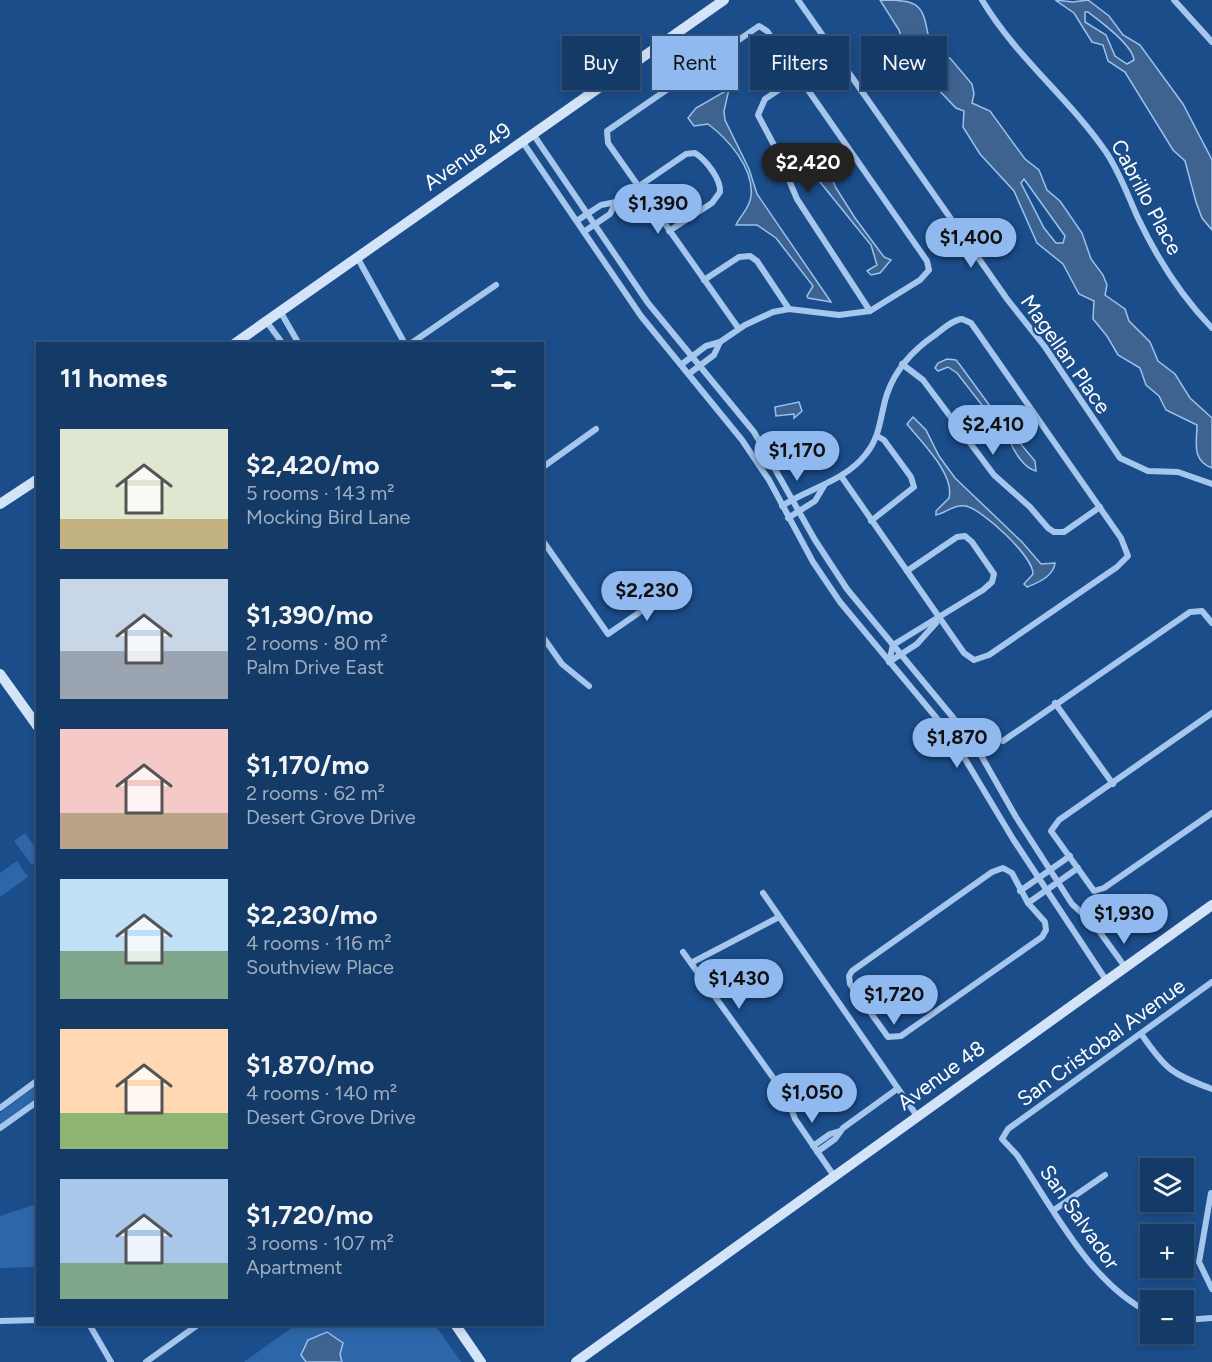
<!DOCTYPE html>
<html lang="en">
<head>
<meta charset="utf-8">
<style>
  body { margin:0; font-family:Figtree,sans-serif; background:#1d416e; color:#f1f3f6; height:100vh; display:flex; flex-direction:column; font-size:22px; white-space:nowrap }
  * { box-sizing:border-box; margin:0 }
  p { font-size:20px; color:#9dadc0 }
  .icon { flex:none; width:33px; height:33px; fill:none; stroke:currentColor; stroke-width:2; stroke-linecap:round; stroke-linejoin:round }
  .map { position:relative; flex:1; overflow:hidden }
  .side { position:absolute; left:36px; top:342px; width:508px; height:984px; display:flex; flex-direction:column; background:#143a68; border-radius:0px; box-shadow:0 3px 9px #0003,0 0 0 2px #33547c }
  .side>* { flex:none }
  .top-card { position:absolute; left:562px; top:36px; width:560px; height:54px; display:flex; gap:12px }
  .buttons { position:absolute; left:1140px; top:1158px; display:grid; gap:12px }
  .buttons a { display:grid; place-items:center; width:54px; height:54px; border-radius:0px; background:#143a68; box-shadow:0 3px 9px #0003,0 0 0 2px #33547c; font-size:30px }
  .price { position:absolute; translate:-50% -51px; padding:0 14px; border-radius:21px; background:#90b9f0; color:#111; font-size:20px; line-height:39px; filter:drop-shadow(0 2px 3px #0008) }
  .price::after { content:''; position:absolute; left:50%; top:36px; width:18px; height:14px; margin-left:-9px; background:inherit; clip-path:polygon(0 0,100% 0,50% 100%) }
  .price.selected { background:#222; color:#fff }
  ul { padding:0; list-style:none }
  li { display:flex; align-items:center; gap:18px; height:150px; padding:0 24px }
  li span { display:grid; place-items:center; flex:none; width:168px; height:120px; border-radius:0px; color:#555 }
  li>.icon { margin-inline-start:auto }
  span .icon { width:72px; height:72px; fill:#fffc; stroke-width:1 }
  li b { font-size:26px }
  h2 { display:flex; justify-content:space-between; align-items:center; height:72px; padding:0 24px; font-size:26px }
  .tag { padding:0 21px; border-radius:0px; background:#143a68; box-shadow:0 3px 9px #0003,0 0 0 2px #33547c; font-size:21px; line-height:54px }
  .tag.selected { background:#90b9f0; color:#111 }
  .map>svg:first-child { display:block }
</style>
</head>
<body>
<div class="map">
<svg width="1212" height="1362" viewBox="0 0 1212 1362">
  <rect width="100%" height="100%" fill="#1b4d8b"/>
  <g fill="#2e67a9">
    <polygon points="25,833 37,850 37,861 32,865 14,841"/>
    <polygon points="17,861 28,877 0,897 0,873"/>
    <polygon points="37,1085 37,1097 0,1124 0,1113"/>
    <polygon points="37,1204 37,1267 0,1268 0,1216"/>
    <polygon points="297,1324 435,1325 461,1362 244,1362"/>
  </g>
  <g fill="#3f6390" stroke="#99c2ef" stroke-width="1.5" fill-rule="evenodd">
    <path d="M880 0C926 0 922 6 931 49L950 58 972 84 974 94 972 103 990 111 1025 159 1039 170 1047 190 1060 201 1082 233 1091 259 1103 275 1107 285 1105 295 1125 309 1129 321 1150 342 1158 361 1175 374 1190 398 1212 418V468C1191 460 1197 442 1197 425L1166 410 1159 396 1146 385 1140 368 1118 355 1107 336 1093 319 1094 301 1079 294 1063 264 1037 243 1014 191 980 154 963 127 964 111 956 108 931 82 911 51 903 44 899 30ZM1024 179 1065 236 1063 243H1056L1044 228 1021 183Z"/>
    <path d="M1055 0 1073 2 1088 0 1109 16 1123 35 1140 45 1183 104 1212 160V230L1202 218 1196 202 1185 161 1173 150 1125 72 1108 61 1103 45 1092 42 1074 13ZM1085 12H1088C1100 21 1133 45 1134 60L1127 64 1115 56 1106 35 1085 22Z"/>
    <path d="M729 89 724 111 725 120 749 169 757 194 831 302 808 298 807 296 813 286 776 238 757 225H736C740 216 750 208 751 196 754 168 728 139 708 124L694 126 688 118 696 108Z"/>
    <polygon points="812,155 820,159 824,168 828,170 836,188 855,218 884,257 891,260 880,273 871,275 867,271 877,265 871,245 820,182 810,162"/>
    <path d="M947 359 956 360 960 365 998 417 1035 461 1036 471C1024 468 1014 452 1010 441L957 373 948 367 938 371 935 368 938 363Z"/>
    <polygon points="799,402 802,411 794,418 794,414 776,416 775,407"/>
    <path d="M913 417 926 430 939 456 955 478 1022 542 1041 564 1055 563C1054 575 1038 583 1027 587L1024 584 1033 574C1033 556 983 510 966 506 954 504 946 513 936 515V511L949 498C955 474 921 442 907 424Z"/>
    <polygon points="327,1332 343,1343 340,1354 342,1362 306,1362 301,1355 308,1340"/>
  </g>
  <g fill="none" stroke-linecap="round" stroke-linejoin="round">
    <g stroke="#a6c7ed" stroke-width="6">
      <polyline points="798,0 1007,299 1045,347 1120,458 1148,471 1178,472 1212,484"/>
      <path d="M982 0C1016 57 1069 98 1106 152 1120 173 1128 196 1138 218 1157 258 1181 296 1212 328"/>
      <polyline points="1174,0 1212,42"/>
      <polyline points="798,77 765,99 758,115 775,147 797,199 870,311"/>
      <polyline points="533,134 648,303 754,432 815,540 847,589 974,743 1016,817 1072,904 1094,924 1125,967"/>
      <polyline points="522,141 641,316 742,440 769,480 813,562 840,602 939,721 959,749 1013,839 1106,980"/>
      <path d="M578 220 601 205 616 202 686 154 695 153C706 160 721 179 720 192L712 203 669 231"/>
      <polyline points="585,231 610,214 616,202"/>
      <polyline points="357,257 405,344"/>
      <polyline points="704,280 739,257 750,256 757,261 789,309"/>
      <polyline points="280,311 299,344"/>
      <polyline points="266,321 283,344"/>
      <polyline points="410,344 496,285"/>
      <polyline points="682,364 706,346 720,342 745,325 773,312 789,309 839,315 870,311 920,280 929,270 927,261 767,31 759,26 607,131 608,143 739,329"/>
      <polyline points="902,364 923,380 994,475 1030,507 1048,528 1054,532 1064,532 1100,507"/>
      <polyline points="690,373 714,355 720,342"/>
      <polyline points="543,467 596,429"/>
      <path d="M782 506C810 488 845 481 866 454 881 436 880 415 887 394 896 368 913 350 935 335 943 329 952 320 962 319L971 323 976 330 1121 538 1128 556 1117 567 989 655 974 660 964 653 841 476"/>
      <polyline points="788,518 815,501 824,486"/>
      <polyline points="871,521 914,487 911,477 884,440 877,436"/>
      <polyline points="543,541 608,634 672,590"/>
      <polyline points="672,578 676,603"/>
      <polyline points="543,637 562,664 589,686"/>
      <polyline points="889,662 893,645 983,590 992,582 994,574 972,542 965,536 957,537 907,571"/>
      <polyline points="889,662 917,644 936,623"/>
      <polyline points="1055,703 1113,784"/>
      <polyline points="1212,713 1059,820 1051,831 1094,891 1104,888 1212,813"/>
      <polyline points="1003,741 1190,612 1202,611 1212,623"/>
      <polygon points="1003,868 1012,873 1028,903 1045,922 1046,930 1042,937 901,1036 888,1037 850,984 849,976 852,971 992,872"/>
      <polyline points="1020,891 1070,856"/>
      <polyline points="763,893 917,1116"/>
      <polyline points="1028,903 1078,868"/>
      <polyline points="683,952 787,1097 795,1119 834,1176"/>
      <polyline points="691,963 779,917"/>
      <path d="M1142 1035C1166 1070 1172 1074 1212 1089"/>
      <polyline points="0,1108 38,1080"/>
      <polyline points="0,1128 38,1101"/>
      <polyline points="813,1146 830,1134 840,1131"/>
      <polyline points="817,1152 835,1139 843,1128 897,1089"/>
      <polyline points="1211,1193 1199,1262 1212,1289"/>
      <polyline points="1054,1210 1105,1175"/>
      <path d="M1150 1313C1090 1283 1054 1210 1017 1155L1002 1139 1008 1129 1212 982"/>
      <polyline points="1184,1320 1212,1318"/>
      <polyline points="0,1321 38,1320"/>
      <polyline points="89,1324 111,1362"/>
      <polyline points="146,1362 199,1324"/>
    </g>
    <g stroke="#d3e4f9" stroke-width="10">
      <polyline points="234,344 724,0"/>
      <polyline points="0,504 38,479"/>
      <polyline points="0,674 38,727"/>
      <polyline points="455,1324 481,1362"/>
      <polyline points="576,1362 1212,905"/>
    </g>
  </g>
  <g text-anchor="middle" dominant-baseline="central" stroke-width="4.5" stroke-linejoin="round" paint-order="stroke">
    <g font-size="21" fill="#fff" stroke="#1b4d8b">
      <text transform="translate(467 156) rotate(-35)">Avenue 49</text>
      <text transform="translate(1147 197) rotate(62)">Cabrillo Place</text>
      <text transform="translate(1066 354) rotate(55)">Magellan Place</text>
      <text transform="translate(1101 1042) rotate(-36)">San Cristobal Avenue</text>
      <text transform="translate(941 1075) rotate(-36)">Avenue 48</text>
      <text transform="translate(1080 1217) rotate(55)">San Salvador</text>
    </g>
  </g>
</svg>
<div class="buttons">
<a><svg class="icon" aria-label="layers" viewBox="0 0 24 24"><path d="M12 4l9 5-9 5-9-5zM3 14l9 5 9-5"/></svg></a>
<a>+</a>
<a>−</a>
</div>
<b class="price selected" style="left:808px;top:194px">$2,420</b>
<b class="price" style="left:658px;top:235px">$1,390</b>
<b class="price" style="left:971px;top:269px">$1,400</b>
<b class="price" style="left:993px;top:456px">$2,410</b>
<b class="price" style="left:797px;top:482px">$1,170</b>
<b class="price" style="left:647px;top:622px">$2,230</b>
<b class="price" style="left:957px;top:769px">$1,870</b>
<b class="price" style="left:1124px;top:945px">$1,930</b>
<b class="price" style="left:739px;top:1010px">$1,430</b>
<b class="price" style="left:894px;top:1026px">$1,720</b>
<b class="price" style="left:812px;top:1124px">$1,050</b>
<div class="top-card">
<a class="tag">Buy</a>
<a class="tag selected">Rent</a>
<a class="tag">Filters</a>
<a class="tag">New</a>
</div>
<section class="side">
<h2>11 homes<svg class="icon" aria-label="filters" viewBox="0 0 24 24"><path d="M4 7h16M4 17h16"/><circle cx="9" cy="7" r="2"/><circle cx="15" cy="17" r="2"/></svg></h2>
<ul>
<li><span style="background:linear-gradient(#dfe7d0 75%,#c2b280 0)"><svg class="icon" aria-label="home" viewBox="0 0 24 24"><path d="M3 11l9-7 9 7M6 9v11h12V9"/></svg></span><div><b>$2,420/mo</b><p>5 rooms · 143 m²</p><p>Mocking Bird Lane</p></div></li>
<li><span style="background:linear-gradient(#c9d6e8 60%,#9aa5b1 0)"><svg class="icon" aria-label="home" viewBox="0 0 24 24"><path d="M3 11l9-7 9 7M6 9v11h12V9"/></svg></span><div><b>$1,390/mo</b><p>2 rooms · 80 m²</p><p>Palm Drive East</p></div></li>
<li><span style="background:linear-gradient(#f6c9c9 70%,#b9a48a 0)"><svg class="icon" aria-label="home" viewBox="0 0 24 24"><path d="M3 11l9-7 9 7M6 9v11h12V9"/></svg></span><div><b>$1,170/mo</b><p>2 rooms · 62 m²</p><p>Desert Grove Drive</p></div></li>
<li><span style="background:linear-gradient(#bfe0f5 60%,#7fa58c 0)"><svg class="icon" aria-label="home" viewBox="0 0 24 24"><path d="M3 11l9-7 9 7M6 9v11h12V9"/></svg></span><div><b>$2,230/mo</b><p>4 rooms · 116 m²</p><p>Southview Place</p></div></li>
<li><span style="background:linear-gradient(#ffd9b3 70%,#8fb573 0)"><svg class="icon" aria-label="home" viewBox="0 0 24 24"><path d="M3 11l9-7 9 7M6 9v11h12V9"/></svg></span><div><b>$1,870/mo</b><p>4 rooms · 140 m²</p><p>Desert Grove Drive</p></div></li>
<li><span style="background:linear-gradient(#a9c7e8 70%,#7fa58c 0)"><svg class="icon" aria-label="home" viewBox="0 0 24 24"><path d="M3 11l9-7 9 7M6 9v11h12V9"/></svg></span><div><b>$1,720/mo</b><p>3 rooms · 107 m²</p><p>Apartment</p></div></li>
</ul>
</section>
</div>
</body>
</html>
